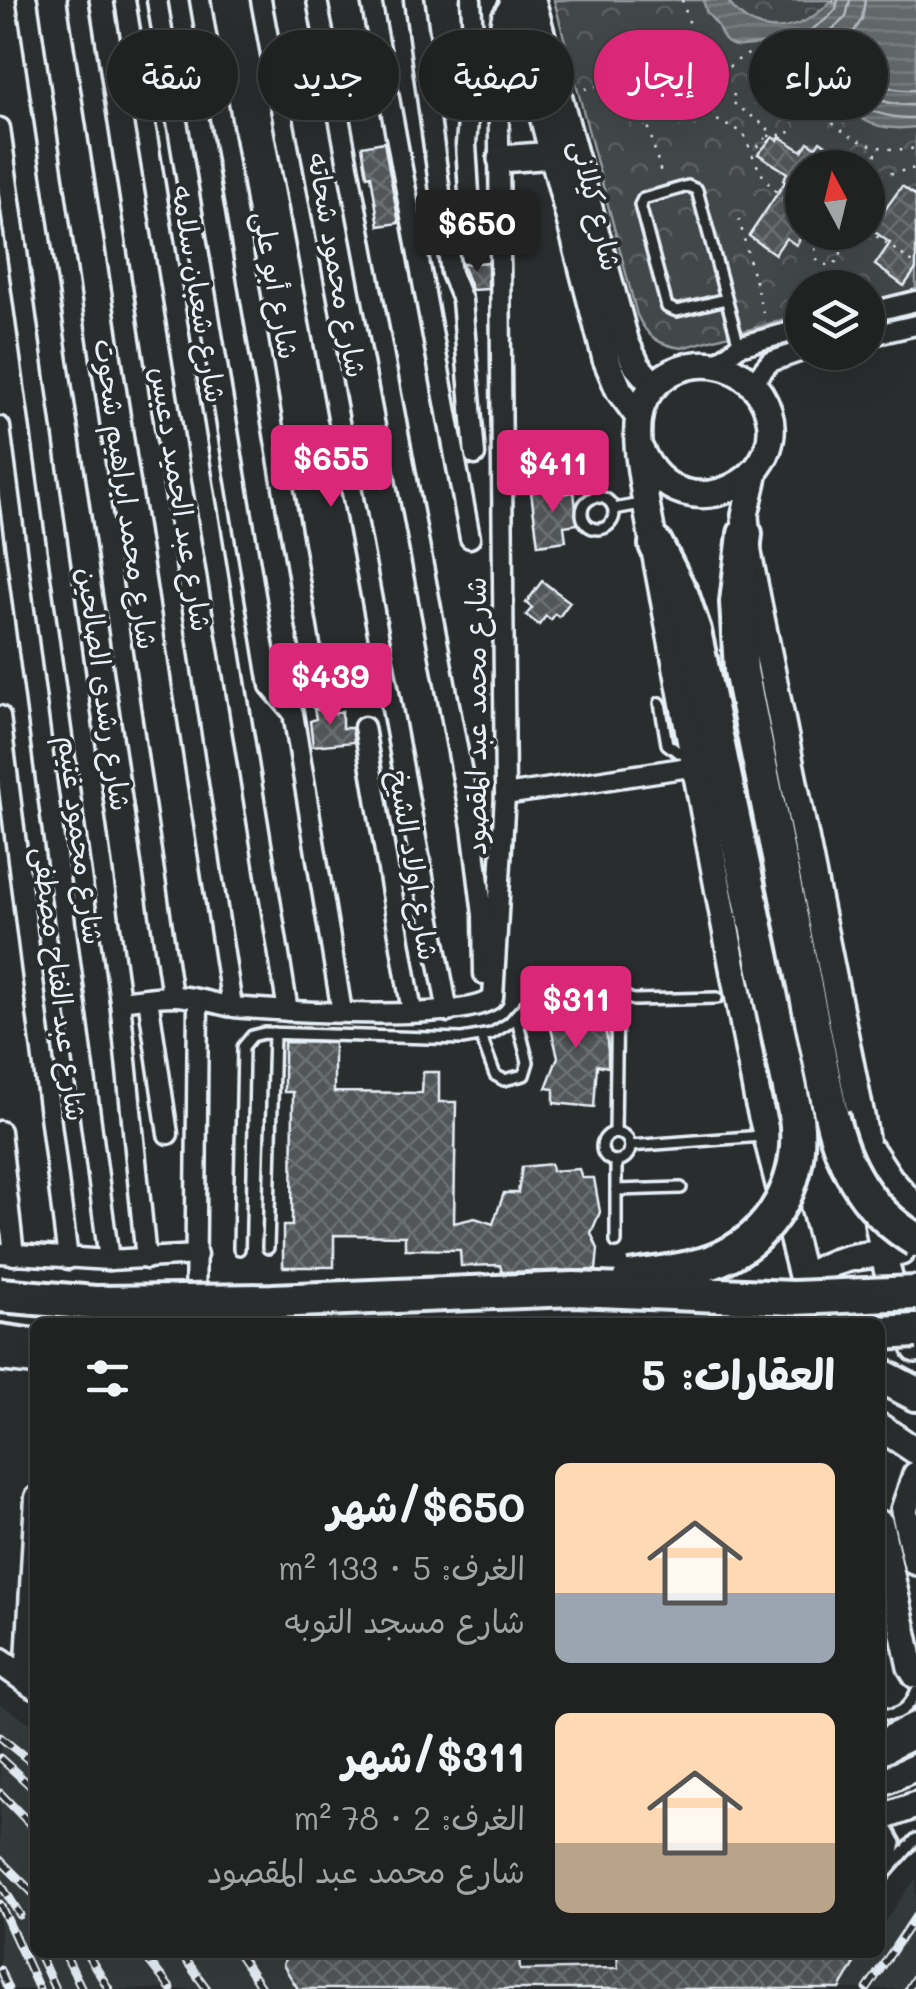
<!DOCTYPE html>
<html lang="ar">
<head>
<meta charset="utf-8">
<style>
  body { margin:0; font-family:Mali,"Playpen Sans Arabic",sans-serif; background:#2d2f2f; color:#f1f3f6; direction:rtl; height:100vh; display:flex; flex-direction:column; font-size:38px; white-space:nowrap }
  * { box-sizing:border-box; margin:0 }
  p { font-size:32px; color:#a2a4a5 }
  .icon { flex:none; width:55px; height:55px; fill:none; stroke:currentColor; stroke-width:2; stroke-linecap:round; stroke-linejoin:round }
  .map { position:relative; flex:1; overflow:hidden; direction:ltr }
  .sheet { position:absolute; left:30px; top:1318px; width:855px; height:640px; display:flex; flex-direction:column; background:#202222; border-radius:15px; box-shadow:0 10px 40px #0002,0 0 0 2px #3d3f40; direction:rtl }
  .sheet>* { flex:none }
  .top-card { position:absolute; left:30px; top:30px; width:858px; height:90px; direction:rtl; display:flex; gap:20px }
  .needle { width:65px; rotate:353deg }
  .tools { position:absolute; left:785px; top:150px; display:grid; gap:20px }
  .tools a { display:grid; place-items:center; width:100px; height:100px; border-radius:50%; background:#202222; box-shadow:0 10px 40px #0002,0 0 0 2px #3d3f40; font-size:50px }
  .price { position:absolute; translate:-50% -85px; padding:0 22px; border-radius:10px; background:#db2777; color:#fff; font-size:32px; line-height:65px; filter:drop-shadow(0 2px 5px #0008) }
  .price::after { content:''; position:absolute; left:50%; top:60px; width:30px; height:22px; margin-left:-15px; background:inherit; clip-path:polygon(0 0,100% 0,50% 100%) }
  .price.on { background:#222; color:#fff }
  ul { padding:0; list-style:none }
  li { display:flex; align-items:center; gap:30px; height:250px; padding:0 50px }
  li span { display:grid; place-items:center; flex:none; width:280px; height:200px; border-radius:15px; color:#555 }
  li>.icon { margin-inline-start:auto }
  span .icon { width:120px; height:120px; fill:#fffc; stroke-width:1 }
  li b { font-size:42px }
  h2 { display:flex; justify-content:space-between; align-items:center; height:120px; padding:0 50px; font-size:42px }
  .tag { padding:0 35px; border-radius:45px; background:#202222; box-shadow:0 10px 40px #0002,0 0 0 2px #3d3f40; font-size:35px; line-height:90px }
  .tag.on { background:#db2777; color:#fff }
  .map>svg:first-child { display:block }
</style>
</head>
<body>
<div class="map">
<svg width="916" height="1989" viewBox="0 0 916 1989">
  <defs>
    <pattern id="park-crowns" width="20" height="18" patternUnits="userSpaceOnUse" patternTransform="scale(2.5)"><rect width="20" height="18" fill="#424648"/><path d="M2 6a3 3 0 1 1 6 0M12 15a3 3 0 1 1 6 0" fill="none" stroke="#5d6163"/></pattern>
    <pattern id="water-rules" width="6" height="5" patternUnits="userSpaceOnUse" patternTransform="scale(2.5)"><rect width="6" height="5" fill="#63686b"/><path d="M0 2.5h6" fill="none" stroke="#797e81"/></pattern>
    <pattern id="building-cross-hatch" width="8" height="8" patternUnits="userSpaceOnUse" patternTransform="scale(2.5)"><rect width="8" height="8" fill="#535759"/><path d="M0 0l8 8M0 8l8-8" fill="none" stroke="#6c7072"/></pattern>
  </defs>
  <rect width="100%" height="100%" fill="#2a2d2e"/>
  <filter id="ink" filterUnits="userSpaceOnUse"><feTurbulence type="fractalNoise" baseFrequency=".01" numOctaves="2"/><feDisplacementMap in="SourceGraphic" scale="20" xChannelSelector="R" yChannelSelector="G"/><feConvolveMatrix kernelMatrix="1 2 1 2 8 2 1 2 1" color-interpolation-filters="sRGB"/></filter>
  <g filter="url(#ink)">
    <polygon fill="#363a3b" points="0,1704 35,1726 35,1952 273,1952 283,1964 287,1952 519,1953 520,1976 526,1976 526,1970 610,1968 610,1974 618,1973 617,1952 850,1952 854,1964 863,1953 880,1952 880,1928 916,1878 916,1989 0,1989"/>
    <path fill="url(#park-crowns)" stroke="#959ca0" stroke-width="2.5" fill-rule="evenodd" d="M554 0H916V292L868 302V288H802V315L682 348C659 345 647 337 637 315ZM802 168H868V232H802Z"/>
    <path fill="url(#water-rules)" stroke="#989fa3" stroke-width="2.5" d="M704 0H727C755 41 799 34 830 2L835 4 838 0H916V127C838 137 846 81 798 50 770 32 738 57 725 40 723 38 719 29 718 26 710 15 705 15 704 0Z"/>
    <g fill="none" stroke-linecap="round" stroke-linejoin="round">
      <g stroke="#b3bac0" stroke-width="2.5">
        <path d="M838 0 836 9 828 18 804 35 803 41C849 80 845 119 916 118"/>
        <path d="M850 0 846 17 824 37V43C857 78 861 107 916 105"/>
        <path d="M865 0 862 19 846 44C871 74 871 92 916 90"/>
      </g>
    </g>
    <g fill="url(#building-cross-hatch)" stroke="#e8f1f8" stroke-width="2.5">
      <polygon points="773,137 778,140 780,137 802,151 808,142 816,147 820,141 860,168 802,168 802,236 796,245 786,238 775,254 749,236 785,182 783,180 787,173 758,154"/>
      <polygon points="384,142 399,223 379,226 371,175 367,176 362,146"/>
      <polygon points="902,186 916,196 916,269 904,286 875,265 890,243 871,229"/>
      <polygon points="488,262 488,289 472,290 462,264"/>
      <polygon points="560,488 560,494 574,492 578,524 564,526 566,541 538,545 531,492"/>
      <polygon points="542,581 570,602 559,617 555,614 551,620 546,616 539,625 526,615 532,608 526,603"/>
      <polygon points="331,702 333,714 342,711 342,728 352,728 354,742 313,746 310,721 316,719 314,709 322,710"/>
      <polygon points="592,995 597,1031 606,1032 608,1052 608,1067 597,1065 594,1107 554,1103 554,1089 546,1088 558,1057 545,1004"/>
      <polygon points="284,1042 334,1043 334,1092 422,1093 423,1072 439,1072 439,1102 456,1102 454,1223 475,1218 493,1224 504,1193 518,1193 522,1167 551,1164 552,1171 579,1169 582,1178 594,1178 600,1212 591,1233 598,1249 596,1270 502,1272 500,1265 461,1266 460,1250 405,1249 405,1236 334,1235 334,1267 283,1267 283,1226 292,1226 293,1092 284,1092"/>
      <polygon points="287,1952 519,1952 520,1970 618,1968 617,1952 850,1952 854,1965 840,1989 298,1989 283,1965"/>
    </g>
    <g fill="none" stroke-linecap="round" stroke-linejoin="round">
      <defs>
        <g id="lane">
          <polyline points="726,299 677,311 667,307 640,205 643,199 688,186 697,190 739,346"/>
          <circle cx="598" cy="513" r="16"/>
          <polyline points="614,509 646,503"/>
          <polyline points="660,703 667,744 678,752 690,753"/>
          <polyline points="481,1037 495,1075 504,1080 524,1075 528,1062 516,1015"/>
          <polyline points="615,1132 617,991"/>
          <circle cx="616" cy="1147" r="14"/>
          <polyline points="630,1146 762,1136"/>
          <polyline points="616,1190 681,1188"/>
          <polyline points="616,1242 616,1161"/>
          <polyline points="268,1248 274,1033"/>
          <path d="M239 1249 243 1047 252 1036 264 1033 462 1039 491 1034 509 1023 533 996 601 982C615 983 619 997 634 1000L717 998"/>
          <path d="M880 1712C896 1720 910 1707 916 1692"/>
          <polyline points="884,1822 896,1843 892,1862"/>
          <polyline points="880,1880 916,1839"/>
        </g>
        <g id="street">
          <polyline points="27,0 172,996"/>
          <polyline points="78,0 232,1006"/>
          <polyline points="125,0 288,1011"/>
          <polyline points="157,0 270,686 293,713 342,1012"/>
          <polyline points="200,0 319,698"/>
          <polyline points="261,0 448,1012"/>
          <polyline points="317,0 472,827 483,915 484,974"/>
          <polyline points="371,0 470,538"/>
          <polyline points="414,0 451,273 462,300 475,455"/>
          <polyline points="471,0 474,53 466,144 472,242"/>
          <polyline points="0,128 120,1001 146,1259"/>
          <polyline points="868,313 916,301"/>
          <polyline points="868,336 916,325"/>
          <polyline points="716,364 739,346 802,329"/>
          <polyline points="752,383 770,362 802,351"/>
          <polyline points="0,427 109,1260"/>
          <polyline points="0,716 68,1259"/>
          <polyline points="364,727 412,1012"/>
          <polyline points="505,795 696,766"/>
          <polyline points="148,998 168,1134"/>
          <path d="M120 1001C138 999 156 996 174 996 194 996 214 1004 234 1007 276 1011 467 1023 493 998L505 795 498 36 502 16 513 0"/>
          <polyline points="0,1131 14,1255"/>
          <polyline points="0,1253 109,1260 197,1255"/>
          <polyline points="195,1322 198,1001"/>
          <polyline points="0,1361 35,1365"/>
          <polyline points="25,1679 35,1497"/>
        </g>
        <g id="secondary">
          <polyline points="513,0 606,359 619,390 639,417"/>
          <polyline points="532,0 626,343 637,366 654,386"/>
          <polyline points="501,159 554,155"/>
          <path d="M641 451C682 543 809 472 760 394 732 350 662 356 642 405 632 430 642 476 646 503L758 1101 803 1280 818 1322"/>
          <path d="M755 472 745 515 748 553C785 737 822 922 859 1106 876 1186 877 1276 916 1349"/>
          <polyline points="873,1153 890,1179 916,1208"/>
          <path d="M803 1280C833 1256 864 1255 901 1252"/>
          <polyline points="880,1427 916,1451"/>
          <polyline points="916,1475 904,1510 916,1562"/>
          <polyline points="880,1524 911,1667 916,1675"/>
          <polyline points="0,1661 35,1686"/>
          <polyline points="880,1783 916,1767"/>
          <polyline points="880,1818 916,1805"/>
        </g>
        <g id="highway">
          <polyline points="745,534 737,602 741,670 831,1114"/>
          <polyline points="656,545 682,596 694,631 796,1117"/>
          <polyline points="0,1341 35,1346"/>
          <polyline points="880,1375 916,1394"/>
          <polyline points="880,1748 916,1729"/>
        </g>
      </defs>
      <use href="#lane" stroke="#e8f1f8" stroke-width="16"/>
      <use href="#street" stroke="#e8f1f8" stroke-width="25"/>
      <use href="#secondary" stroke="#e8f1f8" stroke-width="32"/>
      <use href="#highway" stroke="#e8f1f8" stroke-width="40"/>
      <g stroke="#e8f1f8" stroke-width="2.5" stroke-dasharray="2.5 8" stroke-linecap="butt">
        <polyline points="682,0 699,53 718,75"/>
        <polyline points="778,0 789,0"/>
        <polyline points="833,0 834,1"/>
        <polyline points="635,77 662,177"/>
        <polyline points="585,89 702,58"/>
        <polyline points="734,94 732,102 768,128 767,137 751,152"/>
        <polyline points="768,136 788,134 793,128"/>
        <polyline points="870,178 916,168"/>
        <polyline points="868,186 877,149"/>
        <path d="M802 210C764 187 760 174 744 134 735 126 718 126 713 114 698 82 749 42 777 50 798 56 802 82 812 98 833 134 875 155 916 148"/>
        <polyline points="739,219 765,321"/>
        <polyline points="868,230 916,265"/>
        <circle cx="828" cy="252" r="13"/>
        <polyline points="836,240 842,232"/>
      </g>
      <use href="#lane" stroke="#2a2d2e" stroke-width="9"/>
      <use href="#street" stroke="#2a2d2e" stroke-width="18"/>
      <use href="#secondary" stroke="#2a2d2e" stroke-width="25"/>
      <use href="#highway" stroke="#2a2d2e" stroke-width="32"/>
      <defs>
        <g id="rail">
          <polyline points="0,1737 35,1765"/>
          <polyline points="0,1758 35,1790"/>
          <polyline points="0,1793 35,1829"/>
          <polyline points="0,1860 35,1895"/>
          <polyline points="0,1883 20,1915"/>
          <polyline points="0,1904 39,1989"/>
          <polyline points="38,1952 55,1989"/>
          <polyline points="64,1952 82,1989"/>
          <polyline points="86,1952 109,1989"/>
          <polyline points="142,1952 171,1989"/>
          <polyline points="180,1952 207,1989"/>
          <polyline points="237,1952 262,1989"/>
          <polyline points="0,1970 8,1989"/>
          <polyline points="867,1989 916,1916"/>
          <polyline points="908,1989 916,1976"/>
        </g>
      </defs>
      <use href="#rail" stroke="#e8f1f8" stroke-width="9"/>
      <use href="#rail" stroke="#2a2d2e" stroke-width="5" stroke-dasharray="15" stroke-linecap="butt"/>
      <defs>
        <g id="highway-bridge">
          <path d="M831 1114C843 1168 868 1211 916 1240"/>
          <path d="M630 1278C658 1273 688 1271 714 1261 774 1238 804 1179 796 1117"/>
          <polyline points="0,1295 95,1303 272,1301 574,1289 793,1298 916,1293"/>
          <polyline points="880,1333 916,1331"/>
        </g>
      </defs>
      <use href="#highway-bridge" stroke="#e8f1f8" stroke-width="40" stroke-linecap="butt"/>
      <use href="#highway-bridge" stroke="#2a2d2e" stroke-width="32"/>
    </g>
  </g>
  <g text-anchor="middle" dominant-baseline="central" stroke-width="8" stroke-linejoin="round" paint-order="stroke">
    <g font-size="28" fill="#e8f1f8" stroke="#2a2d2e">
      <text transform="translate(597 205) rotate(76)">شارع كيلانى</text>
      <text transform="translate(338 265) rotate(80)">شارع محمود شحاته</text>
      <text transform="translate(277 285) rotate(80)">شارع أبو على</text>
      <text transform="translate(200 294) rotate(81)">شارع شعبان سلامه</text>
      <text transform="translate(127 494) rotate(82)">شارع محمد ابراهيم شحوت</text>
      <text transform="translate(182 499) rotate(81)">شارع عبد الحميد دعبس</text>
      <text transform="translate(105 689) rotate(82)">شارع رشدى الصالحين</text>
      <text transform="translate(475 716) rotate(-90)">شارع محمد عبد المقصود</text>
      <text transform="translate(82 840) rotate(83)">شارع محمود غنيم</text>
      <text transform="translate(415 865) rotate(81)">شارع اولاد الشيخ</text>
      <text transform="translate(61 984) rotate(83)">شارع عبد الفتاح مصطفى</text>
    </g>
  </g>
</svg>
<div class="tools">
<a><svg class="needle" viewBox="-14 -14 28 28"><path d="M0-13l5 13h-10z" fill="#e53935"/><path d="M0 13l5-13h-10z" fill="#a2a4a5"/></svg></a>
<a><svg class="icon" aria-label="layers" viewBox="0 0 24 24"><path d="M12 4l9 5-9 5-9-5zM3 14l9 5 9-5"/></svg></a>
</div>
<b class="price on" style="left:477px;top:275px">$650</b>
<b class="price" style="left:331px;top:510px">$655</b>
<b class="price" style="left:553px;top:515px">$411</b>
<b class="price" style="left:330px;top:728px">$439</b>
<b class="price" style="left:576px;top:1051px">$311</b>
<div class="top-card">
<a class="tag">شراء</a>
<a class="tag on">إيجار</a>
<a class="tag">تصفية</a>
<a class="tag">جديد</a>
<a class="tag">شقة</a>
</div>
<section class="sheet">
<h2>العقارات: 5<svg class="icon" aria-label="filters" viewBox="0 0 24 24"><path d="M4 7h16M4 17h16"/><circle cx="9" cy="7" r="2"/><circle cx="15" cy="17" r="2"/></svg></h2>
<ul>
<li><span style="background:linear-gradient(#ffd9b3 65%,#9aa5b1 0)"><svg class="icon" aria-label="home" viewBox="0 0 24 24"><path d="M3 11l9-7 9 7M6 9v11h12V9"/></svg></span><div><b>$650/شهر</b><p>الغرف: 5 · 133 m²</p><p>شارع مسجد التوبه</p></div></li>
<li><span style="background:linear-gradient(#ffd9b3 65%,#b9a48a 0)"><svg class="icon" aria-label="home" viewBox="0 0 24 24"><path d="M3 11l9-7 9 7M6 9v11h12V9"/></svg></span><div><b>$311/شهر</b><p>الغرف: 2 · 78 m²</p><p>شارع محمد عبد المقصود</p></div></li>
</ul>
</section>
</div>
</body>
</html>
